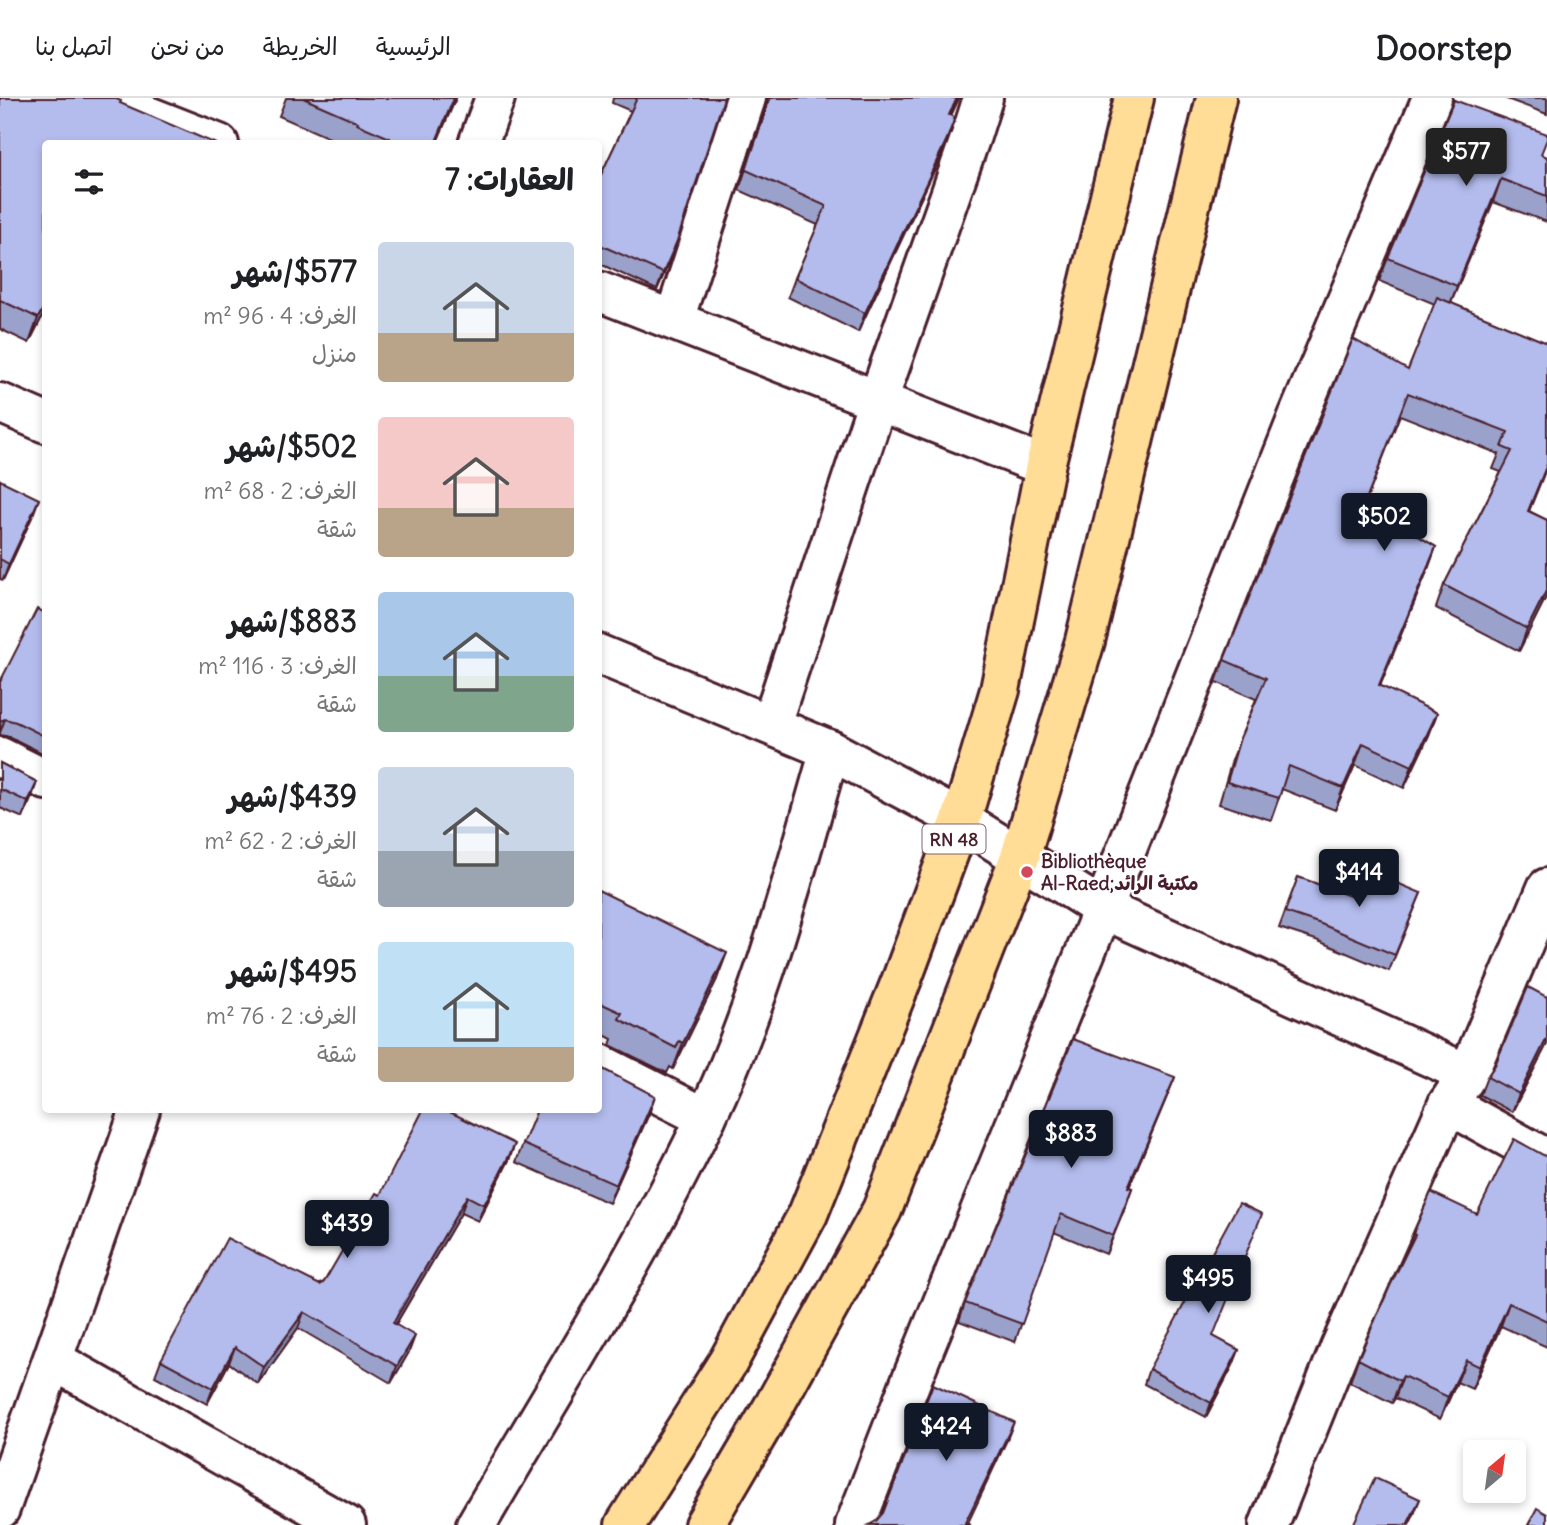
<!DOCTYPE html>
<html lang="ar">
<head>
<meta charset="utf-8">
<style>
  body { margin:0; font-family:Delius,"Playpen Sans Arabic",sans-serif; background:#f2f2f2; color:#202124; direction:rtl; height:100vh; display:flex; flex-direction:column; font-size:26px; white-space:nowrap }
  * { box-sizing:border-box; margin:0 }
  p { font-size:23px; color:#757577 }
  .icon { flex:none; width:38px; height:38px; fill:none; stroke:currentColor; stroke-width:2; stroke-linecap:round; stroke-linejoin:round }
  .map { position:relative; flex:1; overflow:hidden; direction:ltr }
  .details { position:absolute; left:42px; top:42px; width:560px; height:973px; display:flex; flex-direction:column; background:#fff; border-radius:7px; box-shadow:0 4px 10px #0003; direction:rtl }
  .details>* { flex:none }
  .needle { width:46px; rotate:29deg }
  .fabs { position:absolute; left:1463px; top:1342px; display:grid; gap:14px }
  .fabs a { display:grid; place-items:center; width:63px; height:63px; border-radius:7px; background:#fff; box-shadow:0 4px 10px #0003; font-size:35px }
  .price { position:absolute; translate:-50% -60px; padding:0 16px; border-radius:7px; background:#111827; color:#fff; font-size:23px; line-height:46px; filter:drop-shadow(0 2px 4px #0008) }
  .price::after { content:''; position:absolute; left:50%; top:42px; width:21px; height:16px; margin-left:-10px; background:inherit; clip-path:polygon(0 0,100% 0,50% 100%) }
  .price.on { background:#222; color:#fff }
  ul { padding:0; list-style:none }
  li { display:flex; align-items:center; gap:21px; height:175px; padding:0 28px }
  li span { display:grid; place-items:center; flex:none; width:196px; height:140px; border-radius:7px; color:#555 }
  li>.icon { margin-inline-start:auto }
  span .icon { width:84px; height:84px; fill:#fffc; stroke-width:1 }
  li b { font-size:30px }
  h2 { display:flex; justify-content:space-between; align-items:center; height:84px; padding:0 28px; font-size:30px }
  header { display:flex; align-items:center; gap:42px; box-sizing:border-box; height:98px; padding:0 35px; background:#fff; border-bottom:2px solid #e0e0e0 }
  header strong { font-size:33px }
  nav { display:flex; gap:38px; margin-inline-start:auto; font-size:24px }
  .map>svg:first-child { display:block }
</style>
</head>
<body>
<header>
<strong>Doorstep</strong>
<nav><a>الرئيسية</a><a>الخريطة</a><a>من نحن</a><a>اتصل بنا</a></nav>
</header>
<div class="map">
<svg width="1547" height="1427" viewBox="0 0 1547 1427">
  <rect width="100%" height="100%" fill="#fff"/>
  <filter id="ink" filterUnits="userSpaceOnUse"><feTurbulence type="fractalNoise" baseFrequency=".0143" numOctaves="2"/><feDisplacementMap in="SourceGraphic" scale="14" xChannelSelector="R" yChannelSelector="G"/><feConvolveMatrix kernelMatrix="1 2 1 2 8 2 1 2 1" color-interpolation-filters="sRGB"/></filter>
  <g filter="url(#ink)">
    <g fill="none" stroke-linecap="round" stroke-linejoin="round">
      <defs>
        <g id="street">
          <polyline points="102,0 219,46"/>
          <polyline points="478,46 495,0"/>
          <polyline points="598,193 1045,368"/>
          <polyline points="674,222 746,0"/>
          <polyline points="0,305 46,325"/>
          <polyline points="598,556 830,652 961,722 1103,811 1468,976"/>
          <polyline points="771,626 878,302 971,38 983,0"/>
          <polyline points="0,659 46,682"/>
          <polyline points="598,965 706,1020"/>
          <polyline points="1448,1006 1547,1061"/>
          <polyline points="53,1262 346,1427"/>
          <polyline points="0,1411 140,1012"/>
          <path d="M476 1427C554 1293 638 1162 705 1022 762 904 794 776 830 652"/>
          <polyline points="855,1427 911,1283 1103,811 1298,319 1432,0"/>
          <polyline points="1269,1427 1340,1250 1448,1006 1468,976 1547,790"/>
        </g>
        <g id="highway">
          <polyline points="625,1427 728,1264 808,1116 902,881 961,722 1000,592 1045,368 1134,0"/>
          <polyline points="704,1427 775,1306 882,1112 1020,759 1085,543 1216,0"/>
        </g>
      </defs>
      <use href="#street" stroke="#4a1f2b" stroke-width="44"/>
      <use href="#highway" stroke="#4a1f2b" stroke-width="44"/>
      <use href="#street" stroke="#fff" stroke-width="38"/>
      <use href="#highway" stroke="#ffdd96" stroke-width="38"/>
    </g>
    <g fill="#9aa2cc" stroke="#4a1f2b" stroke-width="2">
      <polygon points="0,0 46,46 46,211 29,245 0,231"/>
      <polygon points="286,0 456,0 436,46 343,46 279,18"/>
      <polygon points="613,0 724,0 677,143 671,160 657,192 598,165 598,83 631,13 612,5"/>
      <polygon points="767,0 959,0 951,18 940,60 858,234 788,199 795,180 818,127 739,92 767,7"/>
      <polygon points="1504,0 1547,0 1547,16"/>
      <polygon points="1454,2 1541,57 1547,59 1547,124 1493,104 1451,205 1547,245 1547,368 1529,413 1547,422 1547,497 1519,553 1436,510 1444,487 1501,374 1493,371 1499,356 1400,317 1365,406 1436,449 1428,471 1380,588 1437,615 1429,637 1404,690 1355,667 1335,712 1282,691 1271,722 1219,706 1232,662 1256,601 1216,584 1224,562 1408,272 1435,206 1379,183 1388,160"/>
      <polygon points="0,382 33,417 3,482 0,481"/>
      <polygon points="46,515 46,657 10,639 0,637 0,584"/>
      <polygon points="0,665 37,684 23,720 0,710"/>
      <polygon points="1298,779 1350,798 1421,795 1389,873 1316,842 1279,830"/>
      <polygon points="598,792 717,881 673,971 670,969 667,975 610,947 612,941 598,934"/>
      <polygon points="1547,899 1547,946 1512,1014 1480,997 1487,979 1495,967"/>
      <polygon points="1175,979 1129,1089 1132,1090 1106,1156 1054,1134 1015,1244 959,1223 965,1205"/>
      <polygon points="598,1012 649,1016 609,1105 516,1064 523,1046"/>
      <polygon points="1545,1058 1547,1059 1547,1249 1501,1228 1472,1291 1457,1284 1440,1321 1395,1300 1392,1305 1350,1284 1358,1261 1405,1157 1413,1136 1477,1116"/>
      <polygon points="509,1062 478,1123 461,1115 396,1226 409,1254 391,1285 298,1230 258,1286 229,1265 207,1306 155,1278 161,1262 324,1184 380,1097"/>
      <polygon points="1213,1239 1239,1252 1233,1267 1206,1319 1144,1286 1149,1271"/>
    </g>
    <g fill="#7d84a6" stroke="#4a1f2b" stroke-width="2">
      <polygon points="454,0 456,0 436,46 435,46"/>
      <polygon points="957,0 959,0 942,36 949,17"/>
      <polygon points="947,41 940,60 858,234 865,215"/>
      <polygon points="1501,81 1493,104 1448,211 1457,188"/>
      <polygon points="677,143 671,160 657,192 663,175"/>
      <polygon points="46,205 46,211 29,245 38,220"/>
      <polygon points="1547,366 1547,368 1520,435 1528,413"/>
      <polygon points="39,401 33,417 3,482 9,466"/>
      <polygon points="1436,449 1428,471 1371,609 1379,587"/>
      <polygon points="1547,491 1547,497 1519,553 1527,531"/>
      <polygon points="1437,615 1429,637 1404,690 1412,668"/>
      <polygon points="5,621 0,635 0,623"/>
      <polygon points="1363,645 1355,667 1335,712 1343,690"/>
      <polygon points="37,684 32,699 23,720 28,704"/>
      <polygon points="727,855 717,881 673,971 683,945"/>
      <polygon points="1547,940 1547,946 1512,1014 1519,996"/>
      <polygon points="1175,979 1168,996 1122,1106 1128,1089"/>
      <polygon points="655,998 649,1016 609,1105 616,1087"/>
      <polygon points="515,1046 509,1062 478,1123 484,1107"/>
      <polygon points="1132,1090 1126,1108 1106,1156 1113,1138"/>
      <polygon points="467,1098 461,1115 387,1241 393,1225"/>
      <polygon points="1509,1205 1501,1228 1472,1291 1480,1269"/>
      <polygon points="304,1214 298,1230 258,1286 264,1269"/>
      <polygon points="415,1238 409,1254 391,1285 397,1268"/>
      <polygon points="235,1249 229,1265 207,1306 213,1290"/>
      <polygon points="1239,1252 1233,1267 1206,1319 1211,1305"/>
      <polygon points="1466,1262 1457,1284 1440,1321 1448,1299"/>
      <polygon points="1403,1278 1395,1300 1392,1305 1400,1283"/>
      <polygon points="1014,1324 1006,1344 967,1427 964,1427"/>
      <polygon points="1420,1401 1413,1419 1409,1427 1407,1427"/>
    </g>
    <g fill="#b3bced" stroke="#4a1f2b" stroke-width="2">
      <polygon points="0,0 114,0 121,3 120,5 216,46 46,46 46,205 38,220 0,202"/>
      <polygon points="303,0 454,0 435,46 388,46 390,40 357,26 358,24"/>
      <polygon points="637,0 724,0 677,143 663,175 598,146 598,83"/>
      <polygon points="770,0 957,0 949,17 955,19 947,41 865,215 795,180 826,108 746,72"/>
      <polygon points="1454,2 1547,36 1547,41 1541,56 1547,59 1547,98 1501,81 1457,188 1388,160"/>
      <polygon points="1437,199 1547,245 1547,366 1528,413 1547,422 1547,491 1527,531 1444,487 1512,353 1502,349 1508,334 1408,295 1365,405 1436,449 1379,587 1437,615 1412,668 1363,645 1343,690 1289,668 1279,700 1227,684 1240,640 1266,580 1224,562 1353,241 1408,272"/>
      <polygon points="0,382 39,401 9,466 0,461"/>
      <polygon points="37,511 46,515 46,639 16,624 5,621 0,623 0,584"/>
      <polygon points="0,665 37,684 28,704 0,691"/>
      <polygon points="1361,770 1421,795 1395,857 1321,826 1285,814 1298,779 1350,798"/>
      <polygon points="598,792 727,855 683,945 679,943 676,950 619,921 622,915 598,904"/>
      <polygon points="1528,889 1547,899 1547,940 1519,996 1487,979 1495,967"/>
      <polygon points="1073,941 1175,979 1128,1089 1132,1090 1113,1138 1061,1116 1022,1226 965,1205"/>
      <polygon points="599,969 655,998 616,1087 523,1046 537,1012 598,1012"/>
      <polygon points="423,1012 446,1012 515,1046 484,1107 467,1098 393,1225 415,1238 397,1268 304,1214 264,1269 235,1249 213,1290 161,1262 227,1140 320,1187 324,1184 376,1095 380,1097"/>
      <polygon points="1514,1041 1547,1059 1547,1223 1509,1205 1480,1269 1466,1262 1448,1299 1403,1278 1400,1283 1358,1261 1390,1188 1415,1137 1413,1136 1431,1094 1477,1116"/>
      <polygon points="1239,1105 1262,1116 1213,1238 1239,1252 1211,1305 1149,1271"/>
      <polygon points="933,1286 1014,1324 965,1425 971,1427 869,1427 876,1423 883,1415"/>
      <polygon points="1375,1380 1420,1401 1407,1427 1353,1427"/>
      <polygon points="1537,1410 1547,1416 1547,1427 1528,1427"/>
    </g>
  </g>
  <circle fill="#d1495b" stroke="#fff" stroke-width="2.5" cx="1027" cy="774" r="7"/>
  <g text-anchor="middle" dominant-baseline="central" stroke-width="5" stroke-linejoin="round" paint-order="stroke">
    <rect fill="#fff" stroke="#80626b" stroke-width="2" x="922.5" y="726.5" width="63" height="29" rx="5"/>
    <g font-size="18" font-weight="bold" fill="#4a1f2b">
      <text x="954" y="741">RN 48</text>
    </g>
    <g font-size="19" font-weight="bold" fill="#4a1f2b" stroke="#fff" text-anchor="start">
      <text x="1041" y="763">Bibliothèque<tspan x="1041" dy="22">Al-Raed;مكتبة الرائد</tspan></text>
    </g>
  </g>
</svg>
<div class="fabs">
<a><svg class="needle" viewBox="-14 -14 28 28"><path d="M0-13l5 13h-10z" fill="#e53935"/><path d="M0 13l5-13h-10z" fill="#757577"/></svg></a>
</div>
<b class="price on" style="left:1466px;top:90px">$577</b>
<b class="price" style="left:1384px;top:455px">$502</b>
<b class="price" style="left:1359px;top:811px">$414</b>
<b class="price" style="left:1071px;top:1072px">$883</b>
<b class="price" style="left:347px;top:1162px">$439</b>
<b class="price" style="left:1208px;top:1217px">$495</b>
<b class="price" style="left:946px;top:1365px">$424</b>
<section class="details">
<h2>العقارات: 7<svg class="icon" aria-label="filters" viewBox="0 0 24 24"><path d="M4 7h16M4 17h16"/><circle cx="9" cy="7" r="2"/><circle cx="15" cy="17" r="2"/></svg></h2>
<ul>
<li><span style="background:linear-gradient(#c9d6e8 65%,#b9a48a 0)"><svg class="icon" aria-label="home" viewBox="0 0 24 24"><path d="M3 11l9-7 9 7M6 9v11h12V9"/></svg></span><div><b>$577/شهر</b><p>الغرف: 4 · 96 m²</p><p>منزل</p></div></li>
<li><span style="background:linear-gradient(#f6c9c9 65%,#b9a48a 0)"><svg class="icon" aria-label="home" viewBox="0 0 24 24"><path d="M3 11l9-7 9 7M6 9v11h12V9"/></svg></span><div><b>$502/شهر</b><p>الغرف: 2 · 68 m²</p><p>شقة</p></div></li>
<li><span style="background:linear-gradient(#a9c7e8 60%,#7fa58c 0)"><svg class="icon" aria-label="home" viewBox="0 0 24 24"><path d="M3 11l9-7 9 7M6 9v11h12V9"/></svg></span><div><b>$883/شهر</b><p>الغرف: 3 · 116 m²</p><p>شقة</p></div></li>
<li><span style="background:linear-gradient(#c9d6e8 60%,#9aa5b1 0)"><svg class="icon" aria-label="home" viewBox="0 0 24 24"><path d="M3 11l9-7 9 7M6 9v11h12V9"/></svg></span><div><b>$439/شهر</b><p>الغرف: 2 · 62 m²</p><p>شقة</p></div></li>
<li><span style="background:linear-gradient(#bfe0f5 75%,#b9a48a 0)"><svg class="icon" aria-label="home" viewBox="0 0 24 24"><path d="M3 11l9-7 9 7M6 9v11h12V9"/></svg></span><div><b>$495/شهر</b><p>الغرف: 2 · 76 m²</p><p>شقة</p></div></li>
</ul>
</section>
</div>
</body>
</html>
